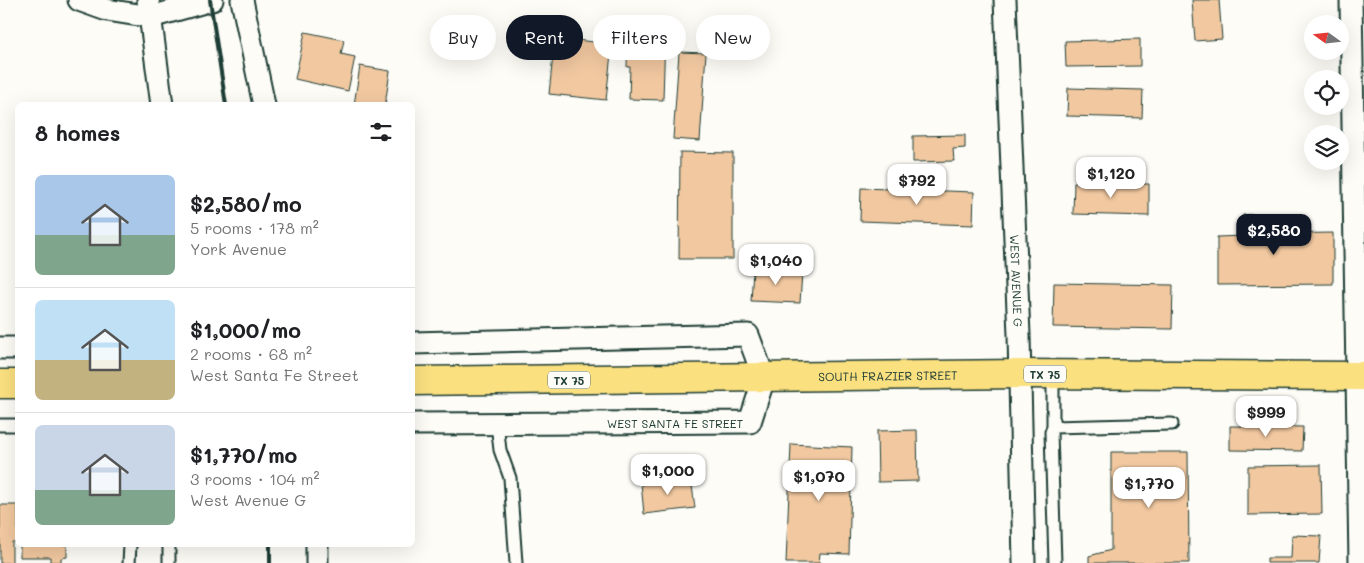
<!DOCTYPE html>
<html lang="en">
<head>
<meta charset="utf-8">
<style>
  body { margin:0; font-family:Mali,sans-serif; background:#f2f2f2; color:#202124; height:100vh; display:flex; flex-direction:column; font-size:19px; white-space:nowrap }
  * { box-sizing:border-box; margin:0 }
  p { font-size:16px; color:#757577 }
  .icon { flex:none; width:28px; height:28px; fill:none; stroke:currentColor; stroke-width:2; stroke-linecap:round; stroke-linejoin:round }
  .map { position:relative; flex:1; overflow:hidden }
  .details { position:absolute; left:15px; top:102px; width:400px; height:445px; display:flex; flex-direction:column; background:#fff; border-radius:8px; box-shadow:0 5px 20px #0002 }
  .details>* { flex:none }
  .banner { position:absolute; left:430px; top:15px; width:475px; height:45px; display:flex; gap:10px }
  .needle { width:32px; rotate:285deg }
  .buttons { position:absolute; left:1304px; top:15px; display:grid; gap:10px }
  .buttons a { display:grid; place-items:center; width:45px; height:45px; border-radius:50%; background:#fff; box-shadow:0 5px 20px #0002; font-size:25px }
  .price { position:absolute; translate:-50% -42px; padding:0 11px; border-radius:10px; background:#fff; color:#222; font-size:16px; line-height:32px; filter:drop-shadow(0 1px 2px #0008) }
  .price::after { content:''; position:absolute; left:50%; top:30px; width:15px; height:11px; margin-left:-8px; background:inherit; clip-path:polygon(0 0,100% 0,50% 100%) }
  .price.selected { background:#111827; color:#fff }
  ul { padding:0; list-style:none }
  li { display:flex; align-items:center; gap:15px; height:125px; padding:0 20px }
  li+li { border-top:1px solid #e0e0e0 }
  li span { display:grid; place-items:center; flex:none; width:140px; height:100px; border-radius:8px; color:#555 }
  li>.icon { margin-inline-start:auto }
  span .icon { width:60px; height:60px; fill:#fffc; stroke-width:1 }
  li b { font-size:21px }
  h2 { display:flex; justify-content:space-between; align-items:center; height:60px; padding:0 20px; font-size:21px }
  .chip { padding:0 18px; border-radius:22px; background:#fff; box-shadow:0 5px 20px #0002; font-size:18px; line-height:45px }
  .chip.selected { background:#111827; color:#fff }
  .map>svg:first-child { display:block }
</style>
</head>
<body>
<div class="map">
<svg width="1364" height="563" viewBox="0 0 1364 563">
  <rect width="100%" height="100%" fill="#fdfcf7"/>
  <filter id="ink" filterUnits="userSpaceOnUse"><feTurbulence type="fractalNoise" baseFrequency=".02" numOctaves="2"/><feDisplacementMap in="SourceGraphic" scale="10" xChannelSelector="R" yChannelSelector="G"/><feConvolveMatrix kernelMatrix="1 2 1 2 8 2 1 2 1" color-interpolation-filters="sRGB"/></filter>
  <g filter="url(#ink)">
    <g fill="#f1c8a0" stroke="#1f3d34">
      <polygon points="1192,0 1219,0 1222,39 1195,41"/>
      <polygon points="305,32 344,40 341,54 355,57 348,91 295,79"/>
      <polygon points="628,33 665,34 663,100 629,99 630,67 627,67"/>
      <polygon points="1140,39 1140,66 1066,67 1065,41"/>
      <polygon points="576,40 612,44 606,100 549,94 554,46 576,48"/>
      <polygon points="679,52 706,53 700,141 673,139"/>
      <polygon points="360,66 390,71 385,105 354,105"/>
      <polygon points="1068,88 1143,90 1142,118 1067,116"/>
      <polygon points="965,135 965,148 953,149 954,161 913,162 913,136"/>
      <polygon points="680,152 733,153 733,259 679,259"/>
      <polygon points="1074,183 1149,184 1149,216 1073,214"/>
      <polygon points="861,188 974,192 973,225 860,221"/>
      <polygon points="1272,214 1272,234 1333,233 1333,284 1217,285 1217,237 1243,236 1243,215"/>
      <polygon points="753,269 802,272 800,303 751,301"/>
      <polygon points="1054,283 1173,285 1172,329 1053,327"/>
      <polygon points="1230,426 1303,427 1302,451 1230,450"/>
      <polygon points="917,430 918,481 878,482 877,431"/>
      <polygon points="791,444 852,447 849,554 820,553 819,563 786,563"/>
      <polygon points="1111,452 1188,452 1189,563 1089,563 1089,556 1111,550"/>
      <polygon points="1321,465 1322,514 1248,515 1248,466"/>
      <polygon points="691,478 695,508 644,514 641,483"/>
      <polygon points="0,505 18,505 18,542 12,542 12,563 0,563"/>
      <polygon points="1292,535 1321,536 1319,563 1267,563 1267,558 1291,558"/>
      <polygon points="20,545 67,545 67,557 61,558 61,562 50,562 50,557 20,557"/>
    </g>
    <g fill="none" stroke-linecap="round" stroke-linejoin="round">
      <defs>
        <g id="service">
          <polyline points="497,424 500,450 510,478 516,563"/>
          <polyline points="0,425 18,425"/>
          <polyline points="1053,427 1053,374"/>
          <polyline points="129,563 130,545"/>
          <polyline points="169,563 169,545"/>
          <polyline points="1055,563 1051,432 1053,427 1172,424"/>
        </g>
        <g id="minor">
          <polyline points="79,0 107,10 151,17 212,0"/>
          <polyline points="148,0 162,105"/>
          <polyline points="242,0 264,105"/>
          <path id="s1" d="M1005 0 1019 335 1024 563"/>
          <polyline points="1351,0 1360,563"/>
          <polyline points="412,343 748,335 764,378 750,422 412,424"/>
          <polyline points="0,348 18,348"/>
          <polyline points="317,545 317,563"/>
        </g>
        <g id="primary">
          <path id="s2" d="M412 381 1020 374 1364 376"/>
          <polyline points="0,384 18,384"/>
        </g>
      </defs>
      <use href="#service" stroke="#1f3d34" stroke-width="15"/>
      <use href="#minor" stroke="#1f3d34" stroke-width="25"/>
      <use href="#primary" stroke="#1f3d34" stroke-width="31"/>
      <use href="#service" stroke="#fdfcf7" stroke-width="11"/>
      <use href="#minor" stroke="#fdfcf7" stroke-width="21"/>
      <use href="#primary" stroke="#fbe080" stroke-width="28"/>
      <g stroke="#1f3d34" stroke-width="4">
        <polyline points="210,0 226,105"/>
        <polyline points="270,545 270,563"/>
      </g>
    </g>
  </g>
  <g text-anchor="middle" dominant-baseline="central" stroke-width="4" stroke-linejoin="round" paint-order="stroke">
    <g fill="#fdfcf7" stroke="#62766e" stroke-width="1">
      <rect x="1024" y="365.5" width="42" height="17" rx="4"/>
      <rect x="548" y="371.5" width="42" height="17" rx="4"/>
    </g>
    <g font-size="11" font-weight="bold" fill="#1f3d34">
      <text x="1045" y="374">TX 75</text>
      <text x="569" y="380">TX 75</text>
    </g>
    <g font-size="12" fill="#1f3d34" stroke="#fdfcf7">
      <text stroke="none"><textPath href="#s1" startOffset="281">WEST AVENUE G</textPath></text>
      <text stroke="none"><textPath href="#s2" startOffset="476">SOUTH FRAZIER STREET</textPath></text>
      <text x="675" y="423">WEST SANTA FE STREET</text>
    </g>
  </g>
</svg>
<div class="buttons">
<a><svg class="needle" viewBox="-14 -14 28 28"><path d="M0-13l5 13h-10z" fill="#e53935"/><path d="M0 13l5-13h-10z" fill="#757577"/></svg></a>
<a><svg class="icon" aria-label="locate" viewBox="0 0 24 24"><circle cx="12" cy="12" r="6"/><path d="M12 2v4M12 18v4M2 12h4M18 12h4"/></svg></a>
<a><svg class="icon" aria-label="layers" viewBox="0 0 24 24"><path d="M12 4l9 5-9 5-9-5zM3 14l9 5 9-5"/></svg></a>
</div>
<b class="price" style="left:1111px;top:199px">$1,120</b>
<b class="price" style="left:917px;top:206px">$792</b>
<b class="price selected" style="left:1274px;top:256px">$2,580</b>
<b class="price" style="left:776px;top:286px">$1,040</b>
<b class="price" style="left:1266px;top:438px">$999</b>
<b class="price" style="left:668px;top:496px">$1,000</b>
<b class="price" style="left:819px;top:502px">$1,070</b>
<b class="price" style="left:1149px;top:509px">$1,770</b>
<div class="banner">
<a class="chip">Buy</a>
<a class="chip selected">Rent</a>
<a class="chip">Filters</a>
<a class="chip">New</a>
</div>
<section class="details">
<h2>8 homes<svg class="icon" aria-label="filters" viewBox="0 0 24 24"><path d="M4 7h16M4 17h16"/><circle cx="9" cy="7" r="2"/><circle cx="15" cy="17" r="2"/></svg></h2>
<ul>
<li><span style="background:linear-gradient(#a9c7e8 60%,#7fa58c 0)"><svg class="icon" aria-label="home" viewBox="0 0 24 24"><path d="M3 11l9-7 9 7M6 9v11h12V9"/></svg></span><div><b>$2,580/mo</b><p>5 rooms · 178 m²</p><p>York Avenue</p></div></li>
<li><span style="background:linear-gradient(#bfe0f5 60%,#c2b280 0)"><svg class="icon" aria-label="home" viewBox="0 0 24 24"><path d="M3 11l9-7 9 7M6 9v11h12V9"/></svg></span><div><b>$1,000/mo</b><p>2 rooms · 68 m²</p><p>West Santa Fe Street</p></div></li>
<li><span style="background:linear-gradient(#c9d6e8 65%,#7fa58c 0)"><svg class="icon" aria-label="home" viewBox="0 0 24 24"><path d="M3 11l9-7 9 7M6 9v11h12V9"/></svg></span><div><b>$1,770/mo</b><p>3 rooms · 104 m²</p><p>West Avenue G</p></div></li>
</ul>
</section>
</div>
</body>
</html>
